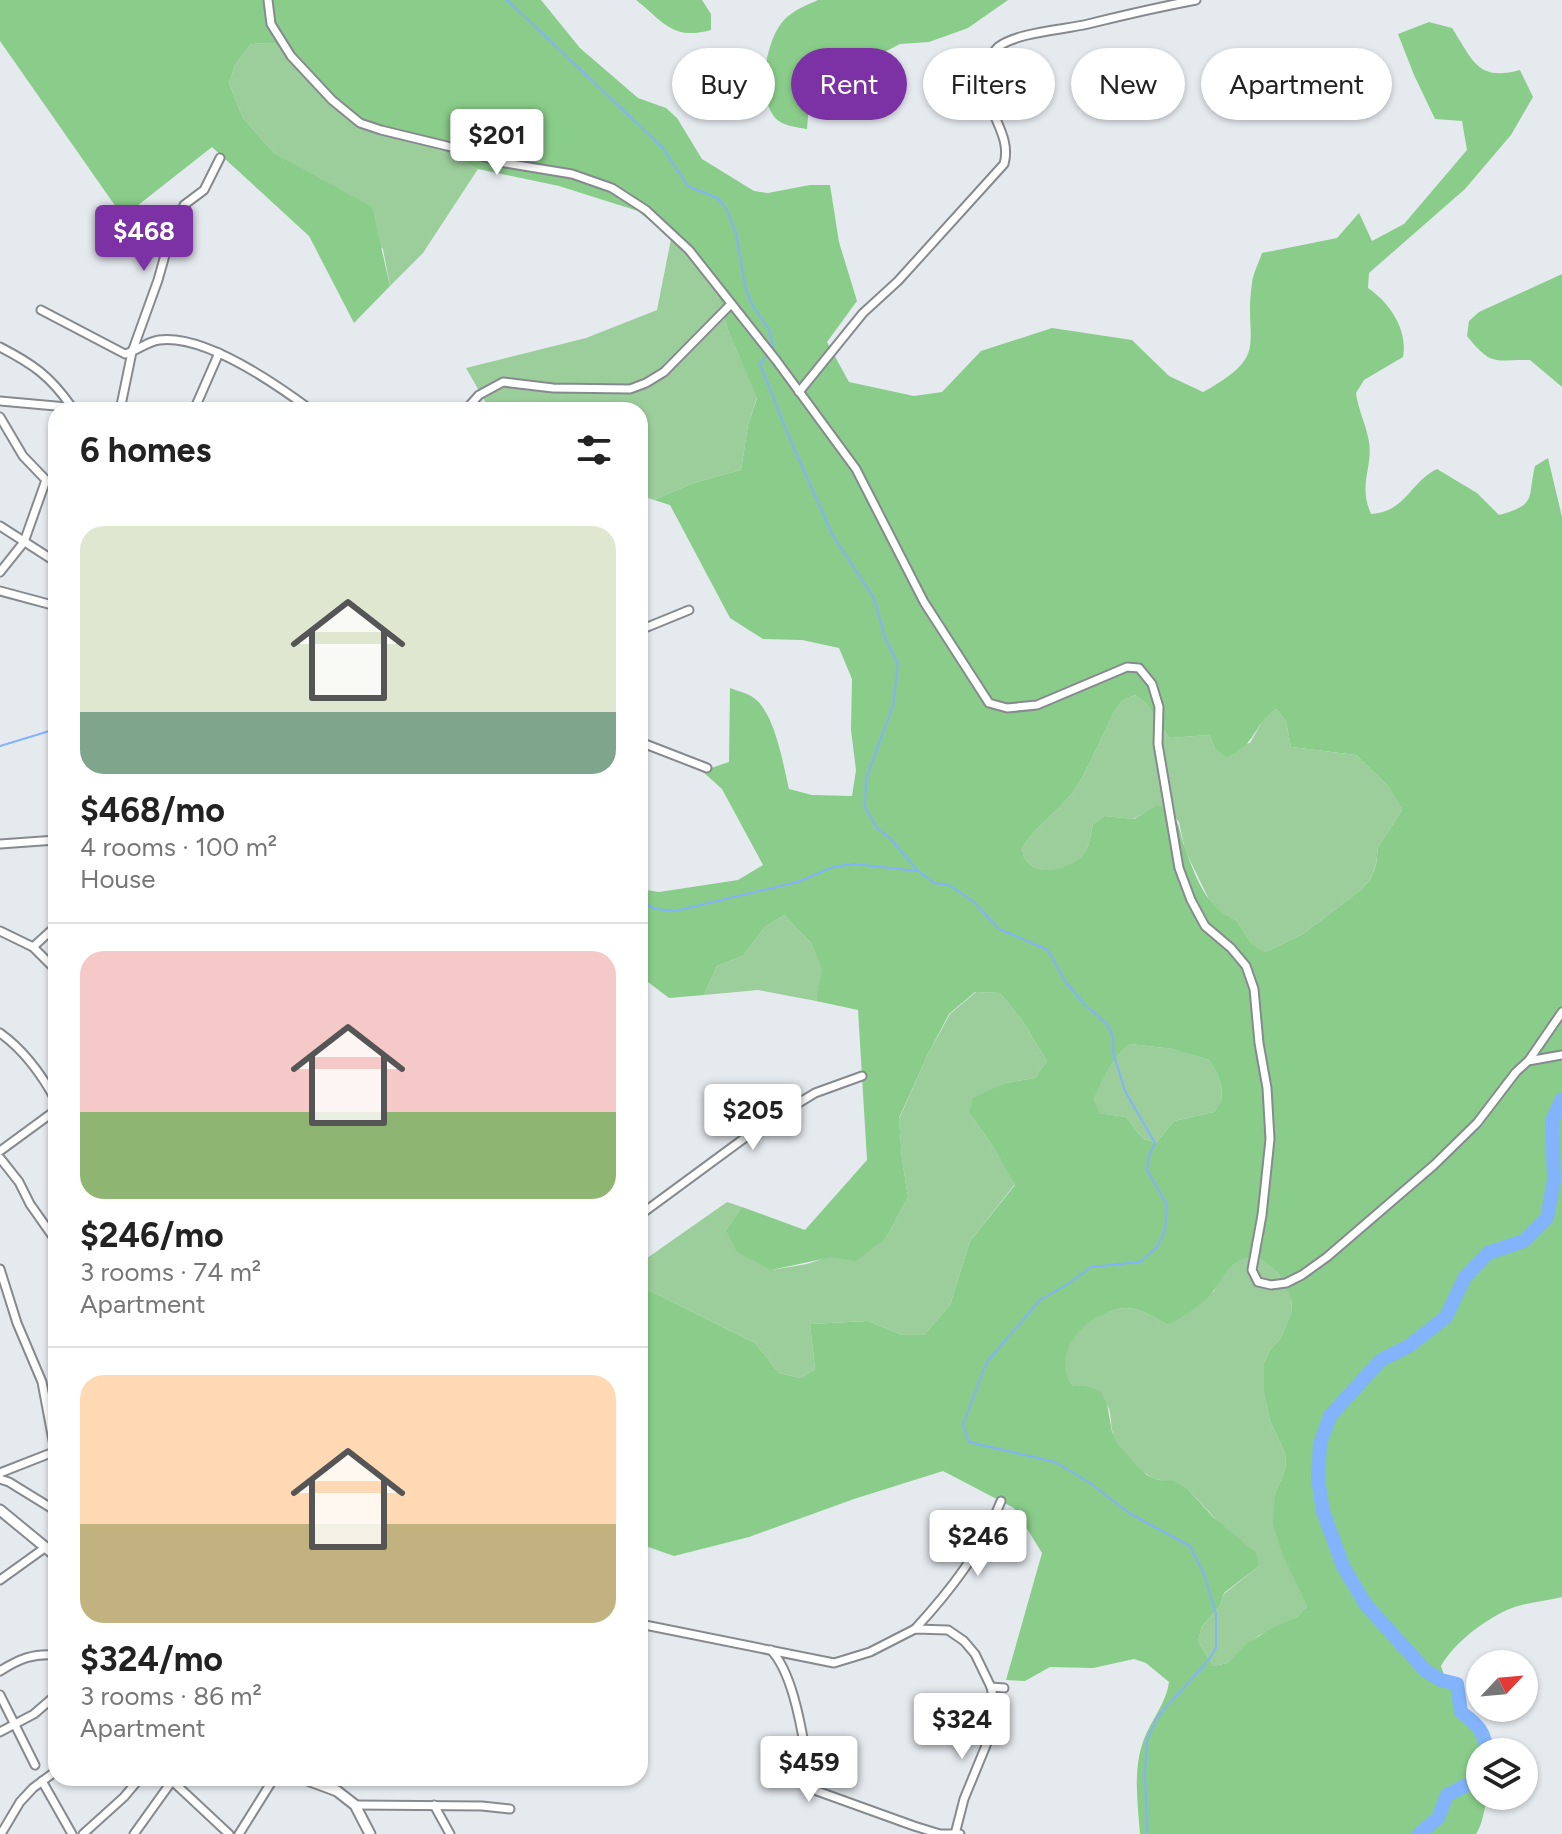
<!DOCTYPE html>
<html lang="en">
<head>
<meta charset="utf-8">
<style>
  body { margin:0; font-family:Figtree,sans-serif; background:#f6f6f6; color:#222; height:100vh; display:flex; flex-direction:column; font-size:30px; white-space:nowrap }
  * { box-sizing:border-box; margin:0 }
  p { font-size:26px; color:#767676 }
  .icon { flex:none; width:44px; height:44px; fill:none; stroke:currentColor; stroke-width:2; stroke-linecap:round; stroke-linejoin:round }
  .map { position:relative; flex:1; overflow:hidden }
  .side { position:absolute; left:48px; top:402px; width:600px; height:1384px; display:flex; flex-direction:column; background:#fff; border-radius:24px; box-shadow:0 2px 6px #0004 }
  .side>* { flex:none }
  .banner { position:absolute; left:672px; top:48px; width:760px; height:72px; display:flex; gap:16px }
  .needle { width:52px; rotate:64deg }
  .controls { position:absolute; left:1466px; top:1650px; display:grid; gap:16px }
  .controls a { display:grid; place-items:center; width:72px; height:72px; border-radius:50%; background:#fff; box-shadow:0 2px 6px #0004; font-size:40px }
  .price { position:absolute; translate:-50% -68px; padding:0 18px; border-radius:8px; background:#fff; color:#222; font-size:26px; line-height:52px; filter:drop-shadow(0 2px 4px #0008) }
  .price::after { content:''; position:absolute; left:50%; top:48px; width:24px; height:18px; margin-left:-12px; background:inherit; clip-path:polygon(0 0,100% 0,50% 100%) }
  .price.active { background:#7c32a4; color:#fff }
  ul { padding:0; list-style:none }
  li { display:grid; align-content:center; gap:16px; height:424px; padding:0 32px }
  li+li { border-top:2px solid #e0e0e0 }
  li span { display:grid; place-items:center; height:248px; border-radius:24px; color:#555 }
  li>.icon { margin-inline-start:auto }
  span .icon { width:144px; height:144px; fill:#fffc; stroke-width:1 }
  li b { font-size:34px }
  h2 { display:flex; justify-content:space-between; align-items:center; height:96px; padding:0 32px; font-size:34px }
  .tag { padding:0 28px; border-radius:36px; background:#fff; box-shadow:0 2px 6px #0004; font-size:28px; line-height:72px }
  .tag.active { background:#7c32a4; color:#fff }
  .map>svg:first-child { display:block }
</style>
</head>
<body>
<div class="map">
<svg width="1562" height="1834" viewBox="0 0 1562 1834">
  <rect width="100%" height="100%" fill="#e5eaef"/>
  <g fill="#9cce9b">
    <polygon points="274,43 313,79 423,142 478,169 423,253 390,286 383,249 300,168 274,153 243,118 229,83 235,65 251,44"/>
    <polygon points="671,239 696,258 718,297 729,333 757,397 748,425 741,470 693,483 654,500 640,495 640,410 490,410 466,368 586,338 657,310"/>
    <path d="M1135 695 1146 703 1169 738 1209 735 1215 748 1250 743 1265 717 1276 709 1286 721 1291 747 1356 755 1388 786 1402 810 1378 847 1376 864 1371 878 1362 889 1303 934 1265 952 1252 944 1236 920 1223 916 1212 906 1185 850 1179 822 1170 811 1158 806 1133 819 1104 816 1093 824C1091 832 1090 842 1087 849 1078 868 1039 880 1026 860 1023 857 1023 852 1022 848 1034 828 1054 815 1069 797 1088 773 1100 739 1114 712L1122 701Z"/>
    <polygon points="784,915 811,943 823,970 816,1001 758,990 704,995 717,966 743,956 765,927"/>
    <polygon points="976,992 1000,993 1022,1020 1047,1061 1035,1078 1005,1083 969,1113 992,1145 1015,1184 970,1241 950,1305 924,1335 902,1335 868,1321 810,1324 815,1369 801,1378 779,1373 755,1343 640,1286 640,1263 727,1202 742,1207 726,1230 771,1270 807,1264 886,1238 908,1197 902,1159 899,1119 928,1054 950,1014"/>
    <path d="M1130 1044 1174 1049 1209 1060 1217 1073 1221 1085 1222 1099 1214 1112 1174 1121 1156 1143 1143 1139 1126 1117 1098 1113 1094 1099C1103 1079 1112 1056 1130 1044Z"/>
    <path d="M1258 1255 1278 1273 1292 1299 1291 1314 1280 1339 1270 1350 1264 1362V1391L1270 1421 1285 1453 1286 1467 1275 1494 1307 1606 1297 1617 1258 1636 1228 1663 1213 1666 1198 1641 1202 1626 1220 1606 1224 1594 1259 1566 1186 1487C1174 1481 1161 1482 1150 1476 1136 1469 1118 1448 1113 1434 1110 1424 1112 1411 1106 1403 1102 1397 1093 1391 1087 1386H1073C1047 1351 1090 1309 1126 1308 1141 1308 1155 1318 1168 1325L1214 1291 1221 1277 1231 1264 1244 1257Z"/>
  </g>
  <g fill="#8acd8a" fill-rule="evenodd">
    <path d="M0 0H541L580 48 638 98 666 108 677 118 702 159 754 191 768 193 810 185H830L839 242 857 301 827 342 849 382 914 396 942 392 981 351 1052 328 1132 340 1169 376 1203 392C1272 354 1243 344 1252 283 1253 273 1259 263 1262 253L1337 238 1359 213 1372 241 1404 224 1467 150 1462 121 1435 119 1414 75 1398 34 1429 22 1452 28C1473 60 1477 82 1520 70L1533 97 1511 135 1465 189 1369 273 1368 288C1390 303 1408 330 1403 357L1364 380 1356 393C1358 409 1365 422 1368 437 1375 466 1357 482 1371 514 1406 512 1410 482 1437 469L1477 493 1499 515C1538 504 1527 499 1535 466L1548 458 1562 517V1597C1545 1601 1523 1603 1507 1610 1482 1622 1455 1642 1441 1666 1447 1685 1457 1700 1469 1716 1479 1728 1490 1738 1496 1752H1480V1796H1488C1484 1808 1483 1824 1476 1834H1140C1138 1806 1133 1772 1142 1745 1149 1722 1166 1705 1169 1682L1146 1663 1134 1659 1093 1668 1050 1667 1025 1681 1006 1680 1042 1553 1014 1508 943 1471 854 1499 749 1537 674 1556 640 1544V1286L755 1343 779 1373 801 1378 815 1369 810 1324 868 1321 902 1335H924L950 1305 970 1241 1015 1185 992 1145 969 1113 973 1098 1005 1083 1035 1078 1047 1061 1022 1020 1000 993 975 992 949 1014 928 1054 899 1118 902 1159 908 1197 886 1238 856 1261 832 1257 771 1270 737 1252 726 1230 742 1207 805 1230 867 1160 858 1010 816 1001 822 969 811 943 784 915 765 927 743 956 717 966 704 995 669 998 640 976V889L659 892 738 880 763 865 722 789 702 771 729 762 730 688C737 691 748 693 754 698 775 713 783 764 789 789L812 795 852 796 856 770 851 730 852 679 839 648 802 640 763 639 730 618 670 505 654 500 693 483 741 470 748 425 757 398 729 333 718 297 696 258 638 211 559 186 478 169 423 142 369 124 313 79 274 43 251 44 235 65 229 83 243 118 274 153 372 207 390 286 354 323 309 236 212 147 123 217 0 41ZM1135 695 1146 703 1169 738 1209 735 1215 748 1226 757C1258 744 1251 727 1276 709L1286 721 1291 747 1356 755 1388 786 1402 810 1378 847 1376 865 1371 878 1362 889 1303 934 1265 952 1252 944 1236 920C1208 911 1196 878 1186 851 1177 828 1183 818 1158 805L1134 819 1104 816 1093 824C1091 832 1090 842 1087 849 1078 867 1039 880 1026 860 1023 857 1023 852 1022 848 1034 828 1054 815 1069 797 1088 773 1100 739 1114 712L1122 701ZM1130 1044 1173 1049 1209 1060 1217 1073 1221 1085 1222 1099 1214 1112 1174 1121 1156 1143 1143 1139 1126 1117 1099 1113 1094 1099C1103 1080 1112 1056 1130 1044ZM1257 1255 1278 1273 1292 1300 1291 1314 1280 1339 1270 1350 1264 1362V1392L1270 1421 1285 1453 1286 1467 1275 1494 1273 1524 1282 1553 1307 1606 1297 1617 1272 1628 1248 1643 1228 1663 1213 1666 1198 1641 1202 1626 1220 1606 1224 1593 1259 1566 1256 1553 1213 1517 1186 1487 1173 1481 1159 1480 1147 1475 1136 1465 1118 1444 1112 1432 1107 1404 1100 1391 1087 1386H1073C1048 1351 1090 1310 1126 1308 1141 1308 1155 1318 1168 1325 1183 1317 1204 1304 1214 1290 1229 1269 1230 1260 1257 1255Z"/>
    <path d="M636 0H702L711 14V30C672 41 663 21 636 0Z"/>
    <path d="M818 0H1008L968 28 929 42 900 44 830 80 809 104 807 129C796 127 780 126 773 115 757 92 766 38 785 19 794 10 807 5 818 0Z"/>
    <path d="M1562 274V387L1530 360C1494 359 1493 368 1467 336L1469 321 1479 312Z"/>
  </g>
  <g fill="none" stroke-linecap="round" stroke-linejoin="round">
    <g stroke="#82b3fb" stroke-width="2">
      <polyline points="507,0 662,147 688,186 717,198 726,208 736,233 745,285 752,305 769,329 773,348 760,364 789,437 833,536 874,598 885,638 898,664 893,706 866,779 865,807 877,828 891,839 916,869 934,883 949,885 974,902 999,929 1048,950 1065,981 1085,1005 1107,1024 1113,1037 1113,1052 1125,1091 1155,1143 1149,1156 1147,1170 1167,1205 1165,1230 1157,1247 1140,1262 1091,1267 1068,1284 1040,1300 987,1362 963,1424 969,1442 1055,1462 1090,1483 1129,1513 1190,1546 1204,1574 1216,1614 1216,1648 1208,1661 1158,1716 1147,1740 1145,1773 1147,1834"/>
      <polyline points="0,746 56,729"/>
      <polyline points="640,901 655,909 675,911 798,882 833,867 854,864 917,871"/>
    </g>
    <g stroke="#82b3fb" stroke-width="14">
      <path d="M1486 1752C1486 1732 1477 1724 1461 1712L1457 1684 1441 1680 1426 1671 1366 1605 1343 1566 1323 1511 1318 1479 1320 1444 1330 1416 1381 1360 1409 1346 1446 1317 1465 1277 1488 1253 1524 1241 1547 1218 1554 1180 1552 1121 1562 1099"/>
      <polyline points="1419,1834 1438,1818 1447,1795 1473,1782 1480,1775"/>
    </g>
    <defs>
      <g id="street">
        <polyline points="268,0 271,24 291,56 332,100 360,123 381,130 447,146 505,163 572,174 612,188 646,210 689,250 776,360 856,469 924,602 989,703 1007,708 1037,705 1127,667 1139,668 1152,684 1159,707 1158,744 1179,868 1191,900 1205,926 1231,948 1246,966 1254,989 1259,1043 1267,1088 1270,1139 1262,1215 1252,1270 1258,1282 1271,1285 1286,1283 1302,1275 1327,1257 1434,1165 1477,1123 1516,1072 1528,1061 1562,1055"/>
        <path d="M41 310 125 354C137 351 146 342 159 340 205 334 276 384 311 410"/>
        <path d="M0 347C33 364 50 376 71 406"/>
        <path d="M799 392 863 313 898 281 1004 164C1012 136 988 115 987 88 987 75 988 56 998 47 1018 32 1063 30 1088 24 1124 15 1159 7 1196 0"/>
        <polyline points="0,401 100,410"/>
        <polyline points="120,410 132,352 158,280 169,241 184,205 204,190 220,158"/>
        <polyline points="194,410 219,353"/>
        <polyline points="472,410 470,405 479,395 503,382 553,388 630,389 646,383 664,372 731,304"/>
        <polyline points="0,417 23,456 46,480 56,486"/>
        <polyline points="0,526 56,562"/>
        <polyline points="0,572 24,542 46,480"/>
        <polyline points="0,591 56,606"/>
        <polyline points="640,630 689,610"/>
        <polyline points="640,742 707,768"/>
        <polyline points="0,844 56,840"/>
        <polyline points="0,931 33,947 56,970"/>
        <polyline points="33,947 56,926"/>
        <path d="M0 1033C24 1050 42 1075 56 1101"/>
        <polyline points="1529,1060 1562,1012"/>
        <polyline points="0,1151 56,1110"/>
        <polyline points="0,1158 19,1182 30,1204 56,1241"/>
        <polyline points="640,1215 761,1126 815,1093 862,1076"/>
        <polyline points="0,1269 17,1323 42,1382 55,1451"/>
        <polyline points="0,1473 56,1451"/>
        <polyline points="0,1479 9,1482 56,1511"/>
        <polyline points="0,1580 46,1547"/>
        <polyline points="640,1624 834,1663 870,1652 915,1629 948,1630 964,1641 975,1654 991,1687 1004,1688"/>
        <path d="M915 1629C950 1591 982 1550 1001 1501"/>
        <path d="M771 1650C791 1671 800 1720 805 1749 808 1763 808 1779 817 1791L914 1826 940 1834H960"/>
        <path d="M0 1671C19 1659 33 1653 56 1655"/>
        <polyline points="0,1695 35,1765"/>
        <polyline points="0,1732 34,1714 56,1695"/>
        <polyline points="169,1778 229,1834"/>
        <polyline points="42,1781 72,1834"/>
        <polyline points="355,1805 482,1806 510,1809"/>
        <polyline points="434,1805 450,1834"/>
        <polyline points="1,1834 20,1802 33,1788 56,1771"/>
        <polyline points="83,1834 124,1797 140,1778"/>
        <polyline points="134,1834 172,1781"/>
        <polyline points="239,1834 274,1778"/>
        <polyline points="955,1834 964,1799 994,1726 996,1710 991,1687"/>
      </g>
      <g id="secondary">
        <polyline points="0,1510 56,1556"/>
        <polyline points="302,1778 337,1791 355,1805 370,1834"/>
      </g>
    </defs>
    <use href="#street" stroke="#868a8f" stroke-width="11"/>
    <use href="#secondary" stroke="#868a8f" stroke-width="13"/>
    <use href="#street" stroke="#fff" stroke-width="7"/>
    <use href="#secondary" stroke="#fff" stroke-width="9"/>
  </g>
</svg>
<div class="controls">
<a><svg class="needle" viewBox="-14 -14 28 28"><path d="M0-13l5 13h-10z" fill="#e53935"/><path d="M0 13l5-13h-10z" fill="#767676"/></svg></a>
<a><svg class="icon" aria-label="layers" viewBox="0 0 24 24"><path d="M12 4l9 5-9 5-9-5zM3 14l9 5 9-5"/></svg></a>
</div>
<b class="price" style="left:497px;top:177px">$201</b>
<b class="price active" style="left:144px;top:273px">$468</b>
<b class="price" style="left:753px;top:1152px">$205</b>
<b class="price" style="left:978px;top:1578px">$246</b>
<b class="price" style="left:962px;top:1761px">$324</b>
<b class="price" style="left:809px;top:1804px">$459</b>
<div class="banner">
<a class="tag">Buy</a>
<a class="tag active">Rent</a>
<a class="tag">Filters</a>
<a class="tag">New</a>
<a class="tag">Apartment</a>
</div>
<section class="side">
<h2>6 homes<svg class="icon" aria-label="filters" viewBox="0 0 24 24"><path d="M4 7h16M4 17h16"/><circle cx="9" cy="7" r="2"/><circle cx="15" cy="17" r="2"/></svg></h2>
<ul>
<li><span style="background:linear-gradient(#dfe7d0 75%,#7fa58c 0)"><svg class="icon" aria-label="home" viewBox="0 0 24 24"><path d="M3 11l9-7 9 7M6 9v11h12V9"/></svg></span><div><b>$468/mo</b><p>4 rooms · 100 m²</p><p>House</p></div></li>
<li><span style="background:linear-gradient(#f6c9c9 65%,#8fb573 0)"><svg class="icon" aria-label="home" viewBox="0 0 24 24"><path d="M3 11l9-7 9 7M6 9v11h12V9"/></svg></span><div><b>$246/mo</b><p>3 rooms · 74 m²</p><p>Apartment</p></div></li>
<li><span style="background:linear-gradient(#ffd9b3 60%,#c2b280 0)"><svg class="icon" aria-label="home" viewBox="0 0 24 24"><path d="M3 11l9-7 9 7M6 9v11h12V9"/></svg></span><div><b>$324/mo</b><p>3 rooms · 86 m²</p><p>Apartment</p></div></li>
</ul>
</section>
</div>
</body>
</html>
